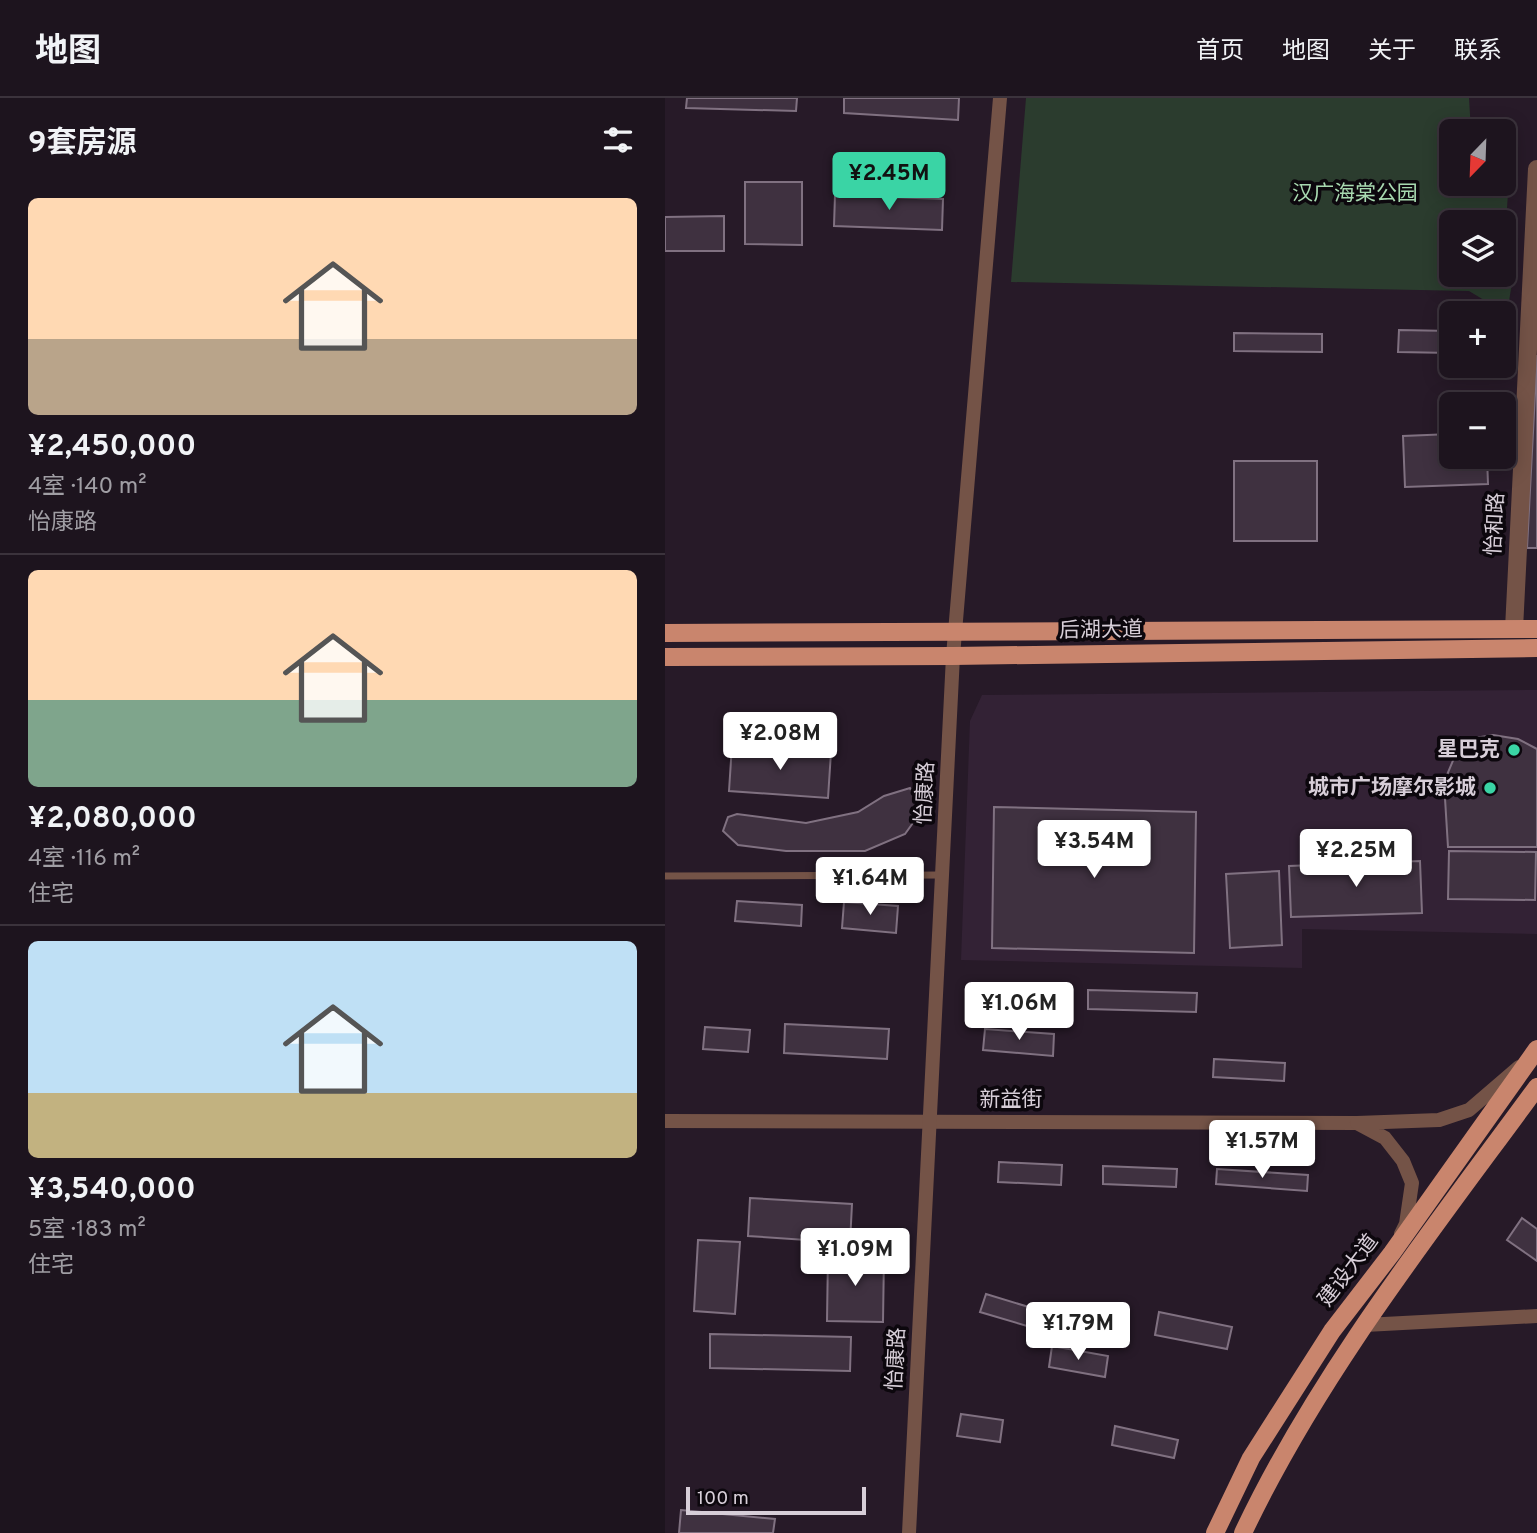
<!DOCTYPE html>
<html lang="zh">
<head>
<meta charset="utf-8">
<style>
  body { margin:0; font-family:Overpass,"Noto Sans SC",sans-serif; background:#2a212b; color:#f1f3f6; height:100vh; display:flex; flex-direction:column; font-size:26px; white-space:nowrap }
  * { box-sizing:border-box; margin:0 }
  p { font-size:23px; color:#a09ea4 }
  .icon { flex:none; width:38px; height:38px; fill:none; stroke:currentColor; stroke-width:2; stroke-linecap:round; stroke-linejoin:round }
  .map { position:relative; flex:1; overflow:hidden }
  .side { display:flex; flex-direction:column; background:#1d141e; width:665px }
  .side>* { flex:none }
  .needle { width:46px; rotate:203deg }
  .fabs { position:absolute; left:774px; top:21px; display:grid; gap:14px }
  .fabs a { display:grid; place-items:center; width:77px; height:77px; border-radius:10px; background:#1d141e; box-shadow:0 4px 18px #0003,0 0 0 2px #3b333c; font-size:35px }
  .scale { position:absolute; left:21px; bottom:18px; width:180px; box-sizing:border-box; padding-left:7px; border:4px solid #d7ced8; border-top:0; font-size:19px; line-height:24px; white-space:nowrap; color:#d7ced8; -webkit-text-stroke:5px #0c070d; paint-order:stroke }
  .price { position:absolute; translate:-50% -60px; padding:0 16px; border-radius:7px; background:#fff; color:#222; font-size:23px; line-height:46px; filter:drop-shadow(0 2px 4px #0008) }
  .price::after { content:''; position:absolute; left:50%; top:42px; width:21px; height:16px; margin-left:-10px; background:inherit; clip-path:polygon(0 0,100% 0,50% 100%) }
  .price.current { background:#3ad4a5; color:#111 }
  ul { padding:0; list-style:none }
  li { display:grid; align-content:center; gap:14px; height:371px; padding:0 28px }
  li+li { border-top:2px solid #3b333c }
  li span { display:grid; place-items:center; height:217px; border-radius:10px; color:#555 }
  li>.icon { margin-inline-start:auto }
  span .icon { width:126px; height:126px; fill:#fffc; stroke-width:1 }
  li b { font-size:30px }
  h2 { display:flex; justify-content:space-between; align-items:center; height:84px; padding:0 28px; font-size:30px }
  header { display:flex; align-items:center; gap:42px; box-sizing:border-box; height:98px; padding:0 35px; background:#1d141e; border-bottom:2px solid #3b333c }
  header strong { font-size:33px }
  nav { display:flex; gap:38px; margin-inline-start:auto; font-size:24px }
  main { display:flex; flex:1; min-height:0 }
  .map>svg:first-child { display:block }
</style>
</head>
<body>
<header>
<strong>地图</strong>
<nav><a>首页</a><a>地图</a><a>关于</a><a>联系</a></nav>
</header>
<main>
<section class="side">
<h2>9套房源<svg class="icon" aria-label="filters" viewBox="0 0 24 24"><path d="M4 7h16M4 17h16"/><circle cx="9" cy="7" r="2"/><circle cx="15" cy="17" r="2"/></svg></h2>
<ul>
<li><span style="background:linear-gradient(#ffd9b3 65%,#b9a48a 0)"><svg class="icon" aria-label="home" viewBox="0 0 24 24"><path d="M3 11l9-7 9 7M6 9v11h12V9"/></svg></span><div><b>¥2,450,000</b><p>4室 · 140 m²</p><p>怡康路</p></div></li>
<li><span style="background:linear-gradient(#ffd9b3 60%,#7fa58c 0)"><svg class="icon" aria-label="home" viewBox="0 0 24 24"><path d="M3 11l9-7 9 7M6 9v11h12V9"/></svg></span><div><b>¥2,080,000</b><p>4室 · 116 m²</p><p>住宅</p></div></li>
<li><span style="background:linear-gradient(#bfe0f5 70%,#c2b280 0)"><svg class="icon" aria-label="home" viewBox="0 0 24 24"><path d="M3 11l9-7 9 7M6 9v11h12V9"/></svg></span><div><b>¥3,540,000</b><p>5室 · 183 m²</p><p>住宅</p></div></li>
</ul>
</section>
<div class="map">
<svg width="872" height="1435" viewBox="0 0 872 1435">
  <rect width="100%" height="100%" fill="#271a28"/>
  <polygon fill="#332235" points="872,592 872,836 637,831 637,870 296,862 305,623 317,597"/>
  <polygon fill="#2b3c2e" points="361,0 804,0 806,33 786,33 786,86 838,86 838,51 846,52 840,139 838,139 838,124 786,124 786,177 836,177 835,182 847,185 843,209 823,209 819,202 804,193 346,184"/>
  <g fill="#3f3140" stroke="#807181" stroke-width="2">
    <polygon points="22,0 132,0 131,13 21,10"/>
    <polygon points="179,0 294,0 293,22 179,15"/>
    <polygon points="80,84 137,84 137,147 80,146"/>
    <polygon points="170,97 278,101 277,132 169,128"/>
    <polygon points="59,118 59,153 0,153 0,119"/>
    <polygon points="734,232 786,233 786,255 733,254"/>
    <polygon points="569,235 657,236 657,254 569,253"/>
    <polygon points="872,257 872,450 862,450"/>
    <polygon points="786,336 786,359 822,359 823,386 740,389 738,338"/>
    <rect x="569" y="363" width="83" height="80"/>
    <polygon points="828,637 853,641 872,651 872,749 783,749 779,684 792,653 804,641"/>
    <polygon points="67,647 166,654 163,700 64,693"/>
    <polygon points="245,690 255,715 240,736 200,753 121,753 73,747 58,733 63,719 72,716 141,725 193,714 219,698"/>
    <polygon points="329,709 531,714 529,855 327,850"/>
    <polygon points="784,753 871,754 870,802 783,801"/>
    <polygon points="755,763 757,815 626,819 624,768"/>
    <polygon points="614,773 617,847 565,850 561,776"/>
    <polygon points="72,803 137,807 136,828 70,823"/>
    <polygon points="179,804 233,808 231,835 177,830"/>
    <polygon points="423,892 532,895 531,914 423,911"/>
    <polygon points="120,926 224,931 222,961 119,955"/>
    <polygon points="40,929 85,932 83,954 38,951"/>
    <polygon points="320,931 389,936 388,958 318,952"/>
    <polygon points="549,961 620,965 619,983 548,979"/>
    <polygon points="334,1064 397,1067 396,1087 333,1084"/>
    <polygon points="438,1068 512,1071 511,1089 438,1086"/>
    <polygon points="552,1071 643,1077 642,1093 551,1086"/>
    <polygon points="85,1100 187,1106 185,1145 83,1138"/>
    <polygon points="857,1120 872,1131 872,1163 842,1142"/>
    <polygon points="33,1142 75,1144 70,1216 29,1213"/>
    <polygon points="163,1156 219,1157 218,1224 162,1223"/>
    <polygon points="321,1196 367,1210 362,1228 315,1214"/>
    <polygon points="494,1214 567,1229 562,1251 490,1237"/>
    <polygon points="45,1236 186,1239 185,1273 45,1270"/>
    <polygon points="387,1248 443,1258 440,1279 384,1269"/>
    <polygon points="296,1316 338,1322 335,1344 292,1338"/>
    <polygon points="450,1328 513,1342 509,1360 447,1347"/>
    <polygon points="16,1412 110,1421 108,1435 14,1435"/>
  </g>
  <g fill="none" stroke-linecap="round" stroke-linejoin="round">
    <polyline stroke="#745347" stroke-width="7" points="0,778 277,777"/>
    <g stroke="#745347" stroke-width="14">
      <polyline points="0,1023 692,1025"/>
      <polyline points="736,1136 741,1126 747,1085 738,1063 720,1040 692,1025 774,1022 804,1012 854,969"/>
      <polyline points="700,1227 872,1218"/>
      <polyline points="244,1435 288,558 335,0"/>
    </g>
    <polyline stroke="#745347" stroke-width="18" points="849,531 872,71"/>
    <g stroke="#c9856d" stroke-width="18">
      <polyline points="0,535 872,531"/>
      <polyline points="0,559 288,558 872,550"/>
      <polyline points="550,1435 586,1360 667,1233 727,1155 872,951"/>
      <path d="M578 1435C653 1276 768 1131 872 989"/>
    </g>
  </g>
  <g fill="#3ad4a5" stroke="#0c070d" stroke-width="2.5">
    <circle cx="849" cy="652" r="7"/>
    <circle cx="825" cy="690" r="7"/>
  </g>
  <g text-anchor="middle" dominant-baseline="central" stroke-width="7" stroke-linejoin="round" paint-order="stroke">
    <g font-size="21" fill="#a8d9b0" stroke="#0c070d">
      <text x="690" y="96">汉广海棠公园</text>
    </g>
    <g font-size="21" fill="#d7ced8" stroke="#0c070d">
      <text transform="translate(831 426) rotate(-87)">怡和路</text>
      <text transform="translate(436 533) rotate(-1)">后湖大道</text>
      <text transform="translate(261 695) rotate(-87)">怡康路</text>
      <text x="346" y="1002">新益街</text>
      <text transform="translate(684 1173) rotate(-53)">建设大道</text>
      <text transform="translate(232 1261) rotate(-87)">怡康路</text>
    </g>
    <g font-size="21" font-weight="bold" fill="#d7ced8" stroke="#0c070d" text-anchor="end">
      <text x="835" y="652">星巴克</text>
      <text x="811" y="690">城市广场摩尔影城</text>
    </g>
  </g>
</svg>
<div class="fabs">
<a><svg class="needle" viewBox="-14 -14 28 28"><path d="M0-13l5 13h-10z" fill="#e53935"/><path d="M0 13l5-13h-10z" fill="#a09ea4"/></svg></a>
<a><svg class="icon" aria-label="layers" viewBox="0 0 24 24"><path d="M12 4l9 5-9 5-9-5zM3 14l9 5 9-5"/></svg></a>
<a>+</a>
<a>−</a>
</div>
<div class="scale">100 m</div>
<b class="price current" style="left:224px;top:114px">¥2.45M</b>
<b class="price" style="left:115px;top:674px">¥2.08M</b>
<b class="price" style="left:429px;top:782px">¥3.54M</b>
<b class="price" style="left:691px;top:791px">¥2.25M</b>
<b class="price" style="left:205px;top:819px">¥1.64M</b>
<b class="price" style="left:354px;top:944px">¥1.06M</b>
<b class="price" style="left:597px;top:1082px">¥1.57M</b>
<b class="price" style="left:190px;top:1190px">¥1.09M</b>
<b class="price" style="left:413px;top:1264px">¥1.79M</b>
</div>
</main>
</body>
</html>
